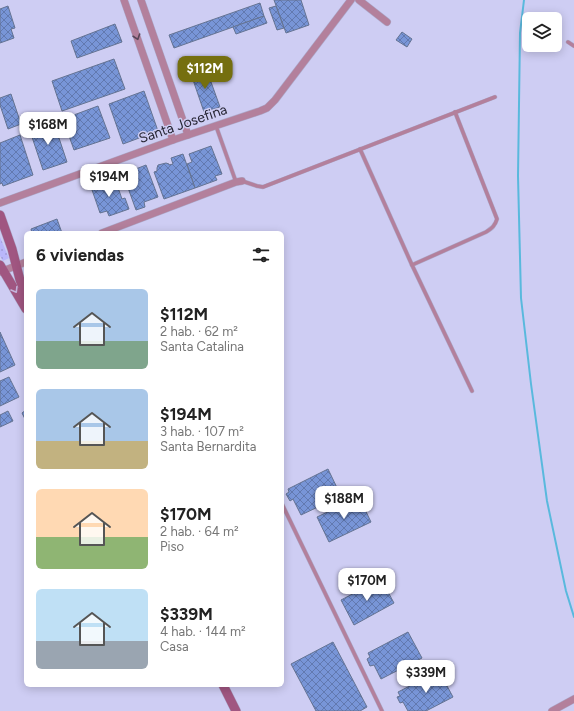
<!DOCTYPE html>
<html lang="es">
<head>
<meta charset="utf-8">
<style>
  body { margin:0; font-family:Figtree,sans-serif; background:#f6f6f6; color:#222; height:100vh; display:flex; flex-direction:column; font-size:15px; white-space:nowrap }
  * { box-sizing:border-box; margin:0 }
  p { font-size:13px; color:#767676 }
  .icon { flex:none; width:22px; height:22px; fill:none; stroke:currentColor; stroke-width:2; stroke-linecap:round; stroke-linejoin:round }
  .map { position:relative; flex:1; overflow:hidden }
  .details { position:absolute; left:24px; top:231px; width:260px; height:456px; display:flex; flex-direction:column; background:#fff; border-radius:6px; box-shadow:0 2px 10px #0003 }
  .details>* { flex:none }
  .buttons { position:absolute; left:522px; top:12px; display:grid; gap:8px }
  .buttons a { display:grid; place-items:center; width:40px; height:40px; border-radius:6px; background:#fff; box-shadow:0 2px 10px #0003; font-size:20px }
  .price { position:absolute; translate:-50% -34px; padding:0 9px; border-radius:8px; background:#fff; color:#222; font-size:13px; line-height:26px; filter:drop-shadow(0 1px 2px #0008) }
  .price::after { content:''; position:absolute; left:50%; top:24px; width:12px; height:9px; margin-left:-6px; background:inherit; clip-path:polygon(0 0,100% 0,50% 100%) }
  .price.active { background:#756f0f; color:#fff }
  ul { padding:0; list-style:none }
  li { display:flex; align-items:center; gap:12px; height:100px; padding:0 12px }
  li span { display:grid; place-items:center; flex:none; width:112px; height:80px; border-radius:6px; color:#555 }
  li>.icon { margin-inline-start:auto }
  span .icon { width:48px; height:48px; fill:#fffc; stroke-width:1 }
  li b { font-size:17px }
  h2 { display:flex; justify-content:space-between; align-items:center; height:48px; padding:0 12px; font-size:17px }
  .map>svg:first-child { display:block }
</style>
</head>
<body>
<div class="map">
<svg width="574" height="711" viewBox="0 0 574 711">
  <defs>
    <pattern id="grass-dots" width="8" height="8" patternUnits="userSpaceOnUse"><rect width="8" height="8" fill="#b9b7fb"/><path d="M2 2h.1M6 6h.1" fill="none" stroke="#9f9dd8" stroke-width="1.8" stroke-linecap="round"/></pattern>
    <pattern id="building-cross-hatch" width="8" height="8" patternUnits="userSpaceOnUse"><rect width="8" height="8" fill="#7895d7"/><path d="M0 0l8 8M0 8l8-8" fill="none" stroke="#6279af"/></pattern>
  </defs>
  <rect width="100%" height="100%" fill="#cecdf3"/>
  <polygon fill="url(#grass-dots)" points="0,237 9,258 3,261 0,256"/>
  <g fill="none" stroke-linecap="round" stroke-linejoin="round">
    <polyline stroke="#59b9dd" stroke-width="2" points="524,0 520,33 518,176 521,298 531,384 547,501 566,591 574,617"/>
  </g>
  <g fill="url(#building-cross-hatch)" stroke="#647392">
    <polygon points="274,0 301,0 309,25 286,33"/>
    <polygon points="260,3 264,16 174,48 169,35"/>
    <polygon points="8,6 15,28 11,29 14,38 0,43 0,9"/>
    <polygon points="276,6 284,28 277,30 269,8"/>
    <polygon points="264,16 267,23 236,34 233,27"/>
    <polygon points="115,24 122,42 77,58 71,41"/>
    <polygon points="402,32 412,39 407,47 396,40"/>
    <polygon points="114,59 125,89 62,111 52,81"/>
    <polygon points="206,68 220,107 204,112 191,74"/>
    <polygon points="144,91 158,131 123,144 109,104"/>
    <polygon points="11,94 21,124 8,129 0,105 0,98"/>
    <polygon points="98,106 110,138 74,150 63,119"/>
    <polygon points="54,123 67,162 43,170 30,131"/>
    <polygon points="20,135 33,175 3,186 2,183 0,184 0,143"/>
    <polygon points="211,146 222,174 215,176 217,180 195,188 187,164 192,162 189,154"/>
    <polygon points="183,154 195,188 164,199 154,172 157,171 157,168 158,165 166,163 169,164 169,165 173,164 171,158"/>
    <polygon points="146,165 158,197 144,202 145,207 136,210 123,174"/>
    <polygon points="115,179 122,199 125,198 129,209 109,216 107,211 100,213 91,187"/>
    <polygon points="57,219 62,233 32,233 31,229"/>
    <polygon points="0,332 15,365 0,372"/>
    <polygon points="9,377 19,397 0,406 0,381"/>
    <polygon points="26,410 26,421 22,413"/>
    <polygon points="8,411 13,421 0,427 0,415"/>
    <polygon points="328,469 341,496 301,515 293,499 290,501 286,494 289,492 288,489"/>
    <polygon points="359,497 371,522 329,542 317,517"/>
    <polygon points="381,579 394,603 354,625 341,600"/>
    <polygon points="408,632 422,658 381,679 374,665 370,666 367,659 370,657 368,653"/>
    <polygon points="333,642 367,707 360,711 316,711 291,664"/>
    <polygon points="439,671 453,697 426,711 408,711 403,702 400,703 397,697 400,696 398,692"/>
  </g>
  <g fill="none" stroke-linecap="round" stroke-linejoin="round">
    <defs>
      <g id="lane">
        <polyline points="568,42 574,46"/>
        <polyline points="216,126 236,182"/>
        <polyline points="360,149 412,265 472,391"/>
        <polyline points="242,181 257,186 263,187 495,97"/>
        <path d="M412 265 486 232C492 228 495 226 497 219L455 112"/>
        <polyline points="282,504 382,711"/>
      </g>
      <g id="street">
        <polyline points="124,0 173,140"/>
        <polyline points="141,0 188,135"/>
        <polyline points="359,0 387,22"/>
        <polyline points="0,203 173,140 260,111 267,108 275,100 351,0"/>
        <polyline points="102,233 236,182 242,181"/>
        <polyline points="0,272 26,262"/>
        <polyline points="552,711 574,699"/>
      </g>
      <g id="secondary">
        <polyline points="0,215 12,249 20,280 26,294"/>
        <polyline points="0,265 26,309"/>
        <polyline points="223,685 236,711"/>
      </g>
    </defs>
    <use href="#lane" stroke="#adaccd" stroke-width="4.5"/>
    <use href="#street" stroke="#adaccd" stroke-width="8"/>
    <use href="#secondary" stroke="#adaccd" stroke-width="10"/>
    <use href="#lane" stroke="#b3809c" stroke-width="3.5"/>
    <use href="#street" stroke="#b3809c" stroke-width="7"/>
    <use href="#secondary" stroke="#a05681" stroke-width="9"/>
  </g>
  <defs><path id="oneway-chevron" d="M-2-3.5L2.5 0L-2 3.5" fill="none" stroke-width="1.6" stroke-linecap="round" stroke-linejoin="round"/></defs>
  <use stroke="#584659" href="#oneway-chevron" transform="translate(137 37) rotate(71)"/>
  <use stroke="#c5b5dc" href="#oneway-chevron" transform="translate(15 290) rotate(59)"/>
  <g text-anchor="middle" dominant-baseline="central" stroke-width="3" stroke-linejoin="round" paint-order="stroke">
    <g font-size="14" fill="#272635" stroke="#cecdf3">
      <text transform="translate(183 124) rotate(-19)">Santa Josefina</text>
    </g>
  </g>
</svg>
<div class="buttons">
<a><svg class="icon" aria-label="layers" viewBox="0 0 24 24"><path d="M12 4l9 5-9 5-9-5zM3 14l9 5 9-5"/></svg></a>
</div>
<b class="price active" style="left:205px;top:90px">$112M</b>
<b class="price" style="left:48px;top:146px">$168M</b>
<b class="price" style="left:109px;top:198px">$194M</b>
<b class="price" style="left:344px;top:520px">$188M</b>
<b class="price" style="left:367px;top:602px">$170M</b>
<b class="price" style="left:426px;top:694px">$339M</b>
<section class="details">
<h2>6 viviendas<svg class="icon" aria-label="filters" viewBox="0 0 24 24"><path d="M4 7h16M4 17h16"/><circle cx="9" cy="7" r="2"/><circle cx="15" cy="17" r="2"/></svg></h2>
<ul>
<li><span style="background:linear-gradient(#a9c7e8 65%,#7fa58c 0)"><svg class="icon" aria-label="home" viewBox="0 0 24 24"><path d="M3 11l9-7 9 7M6 9v11h12V9"/></svg></span><div><b>$112M</b><p>2 hab. · 62 m²</p><p>Santa Catalina</p></div></li>
<li><span style="background:linear-gradient(#a9c7e8 65%,#c2b280 0)"><svg class="icon" aria-label="home" viewBox="0 0 24 24"><path d="M3 11l9-7 9 7M6 9v11h12V9"/></svg></span><div><b>$194M</b><p>3 hab. · 107 m²</p><p>Santa Bernardita</p></div></li>
<li><span style="background:linear-gradient(#ffd9b3 60%,#8fb573 0)"><svg class="icon" aria-label="home" viewBox="0 0 24 24"><path d="M3 11l9-7 9 7M6 9v11h12V9"/></svg></span><div><b>$170M</b><p>2 hab. · 64 m²</p><p>Piso</p></div></li>
<li><span style="background:linear-gradient(#bfe0f5 65%,#9aa5b1 0)"><svg class="icon" aria-label="home" viewBox="0 0 24 24"><path d="M3 11l9-7 9 7M6 9v11h12V9"/></svg></span><div><b>$339M</b><p>4 hab. · 144 m²</p><p>Casa</p></div></li>
</ul>
</section>
</div>
</body>
</html>
